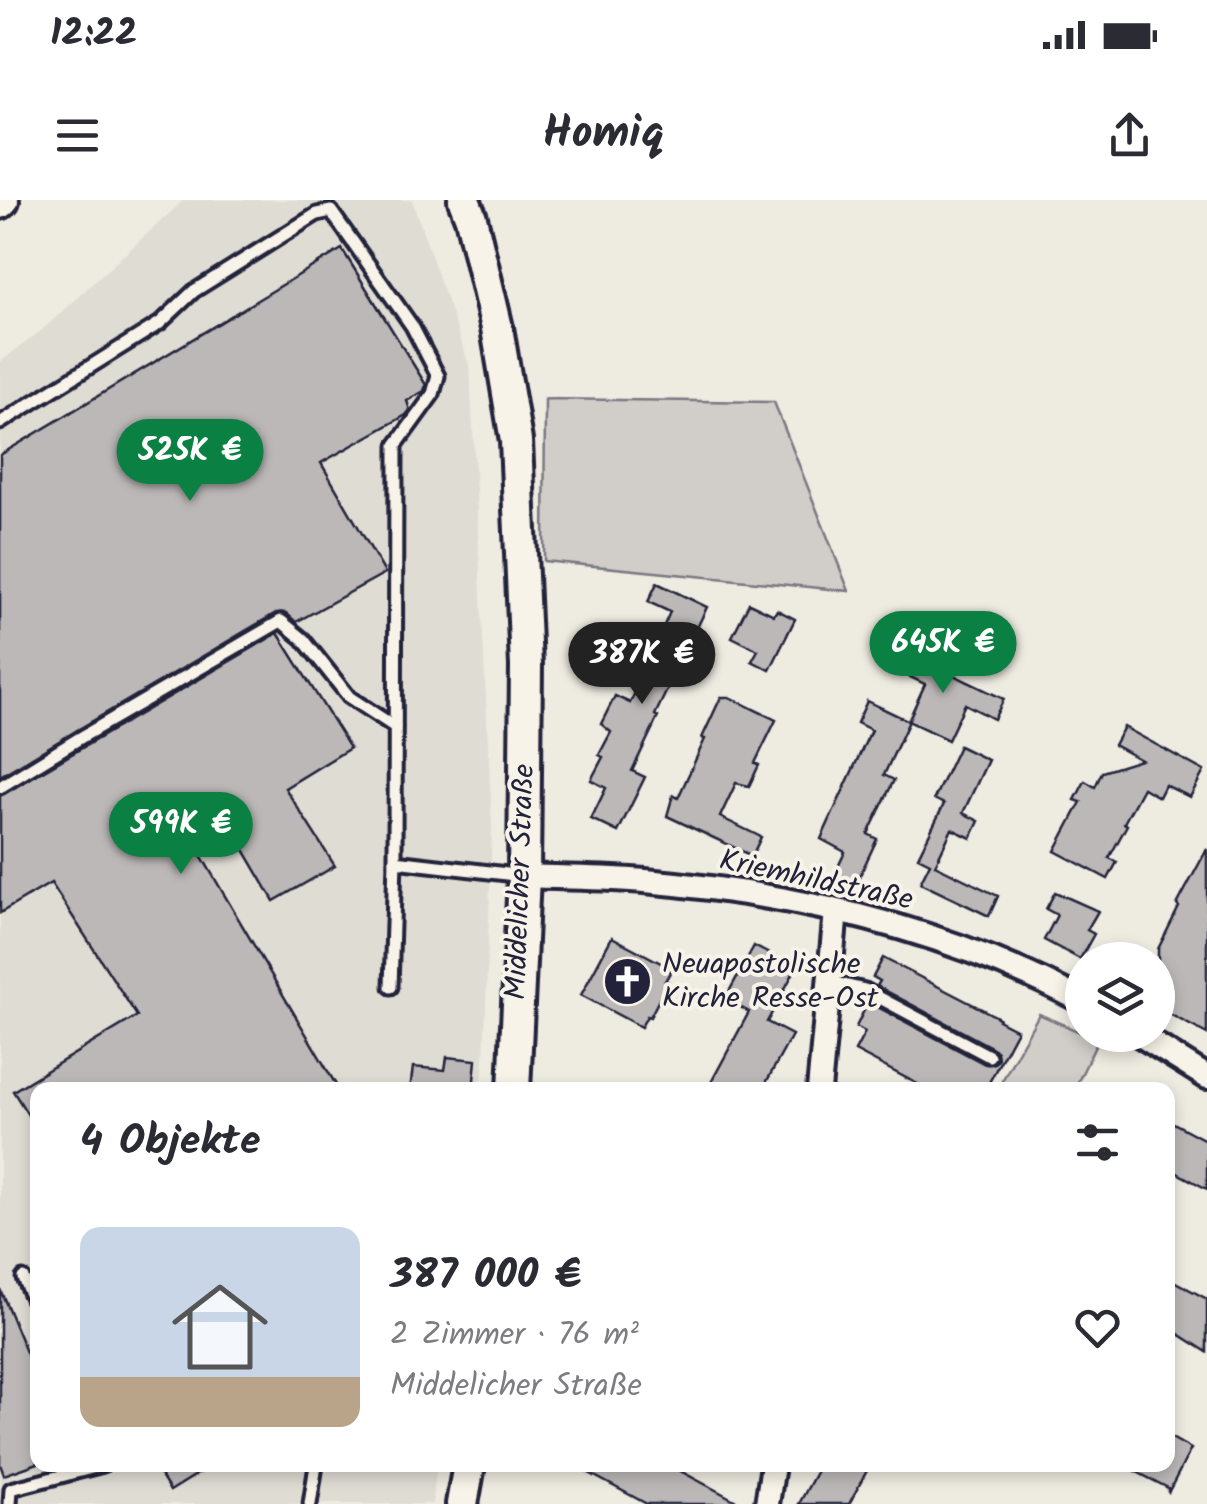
<!DOCTYPE html>
<html lang="de">
<head>
<meta charset="utf-8">
<style>
  body { margin:0; font-family:Kalam,sans-serif; background:#f7f7f7; color:#2b2b33; height:100vh; display:flex; flex-direction:column; font-size:38px; white-space:nowrap }
  * { box-sizing:border-box; margin:0 }
  p { font-size:32px; color:#7c7c81 }
  .icon { flex:none; width:55px; height:55px; fill:none; stroke:currentColor; stroke-width:2; stroke-linecap:round; stroke-linejoin:round }
  .map { position:relative; flex:1; overflow:hidden }
  .details { position:absolute; left:30px; top:882px; width:1145px; height:390px; display:flex; flex-direction:column; background:#fff; border-radius:20px; box-shadow:0 5px 15px #0003 }
  .details>* { flex:none }
  .controls { position:absolute; left:1065px; top:742px; display:grid; gap:20px }
  .controls a { display:grid; place-items:center; width:110px; height:110px; border-radius:50%; background:#fff; box-shadow:0 5px 15px #0003; font-size:50px }
  .price { position:absolute; translate:-50% -85px; padding:0 22px; border-radius:35px; background:#0b8043; color:#fff; font-size:32px; line-height:65px; filter:drop-shadow(0 2px 5px #0008) }
  .price::after { content:''; position:absolute; left:50%; top:60px; width:30px; height:22px; margin-left:-15px; background:inherit; clip-path:polygon(0 0,100% 0,50% 100%) }
  .price.on { background:#222; color:#fff }
  ul { padding:0; list-style:none }
  li { display:flex; align-items:center; gap:30px; height:250px; padding:0 50px }
  li span { display:grid; place-items:center; flex:none; width:280px; height:200px; border-radius:20px; color:#555 }
  li>.icon { margin-inline-start:auto }
  span .icon { width:120px; height:120px; fill:#fffc; stroke-width:1 }
  li b { font-size:42px }
  h2 { display:flex; justify-content:space-between; align-items:center; height:120px; padding:0 50px; font-size:42px }
  .status { display:flex; justify-content:space-between; align-items:center; height:70px; padding:0 50px; background:#fff; direction:ltr }
  .status svg { height:28px; fill:currentColor }
  header { display:flex; justify-content:space-between; align-items:center; height:130px; padding:0 50px; background:#fff; font-size:45px; font-weight:700 }
  .map>svg:first-child { display:block }
</style>
</head>
<body>
<div class="status"><b>12:22</b><svg viewBox="0 0 49 12"><path d="M0 12V9h3v3zM5 12V6h3v6zM10 12V3h3v9zM15 12V0h3v12zM26 1h20v11H26zM47 4h2v5h-2z"/></svg></div>
<header><svg class="icon" aria-label="menu" viewBox="0 0 24 24"><path d="M4 6h16M4 12h16M4 18h16"/></svg>Homiq<svg class="icon" aria-label="share" viewBox="0 0 24 24"><path d="M12 15V3M7 8l5-5 5 5M5 13v7h14v-7"/></svg></header>
<div class="map">
<svg width="1207" height="1304" viewBox="0 0 1207 1304">
  <rect width="100%" height="100%" fill="#eeebe1"/>
  <filter id="ink" filterUnits="userSpaceOnUse"><feTurbulence type="fractalNoise" baseFrequency=".01" numOctaves="2"/><feDisplacementMap in="SourceGraphic" scale="20" xChannelSelector="R" yChannelSelector="G"/><feConvolveMatrix kernelMatrix="1 2 1 2 8 2 1 2 1" color-interpolation-filters="sRGB"/></filter>
  <g filter="url(#ink)">
    <polygon fill="#dfdcd4" points="184,0 412,0 470,168 492,625 484,862 481,890 38,890 38,1265 437,1265 432,1304 0,1304 0,162 42,130"/>
    <g fill="#d1cdc9" stroke="#7a7882" stroke-width="2.5">
      <polygon points="545,199 774,202 849,391 544,361"/>
      <polygon points="1039,814 1098,840 1074,890 997,890"/>
    </g>
    <g fill="#bbb8b7" stroke="#22223b" stroke-width="2.5">
      <polygon points="342,49 426,185 424,191 407,201 410,210 406,215 321,263 385,373 296,422 286,413 276,413 0,576 0,255"/>
      <polygon points="657,383 707,407 655,515 658,517 632,571 645,577 618,632 591,619 606,588 591,580 603,557 599,555 611,532 601,524 615,496 630,503 647,467 629,458 638,441 654,448 670,412 648,402"/>
      <polygon points="749,403 774,415 777,410 795,419 770,470 752,461 758,450 732,437"/>
      <polygon points="278,433 350,548 285,588 335,666 274,701 229,624 195,645 339,890 38,890 38,931 13,891 137,816 51,683 0,713 0,596"/>
      <polygon points="901,450 1004,499 994,519 965,504 948,540 908,521 925,484 904,474 890,474"/>
      <polygon points="721,497 729,497 776,520 755,563 759,565 749,586 736,583 720,617 761,637 752,656 667,616 673,595 678,598 705,539 702,538"/>
      <polygon points="867,501 909,521 884,575 894,580 868,634 877,639 852,692 831,682 845,652 821,639 871,530 857,523"/>
      <polygon points="1124,527 1204,571 1190,597 1165,585 1159,597 1143,588 1124,623 1127,625 1109,658 1117,662 1108,679 1055,651 1081,602 1075,600 1085,581 1095,587 1102,572 1141,560 1114,545"/>
      <polygon points="959,546 988,560 963,613 979,621 971,638 952,629 935,665 998,696 989,716 920,683 930,663 918,657 944,604 934,599"/>
      <polygon points="1207,649 1207,834 1158,808 1158,749 1179,707 1177,705"/>
      <polygon points="1055,692 1098,711 1087,730 1094,734 1080,759 1044,740 1057,715 1046,709"/>
      <polygon points="612,737 672,769 665,781 668,782 650,817 647,816 641,827 581,795"/>
      <polygon points="754,746 796,768 767,822 792,835 762,890 707,890 749,812 725,799"/>
      <polygon points="883,758 999,818 998,820 1017,830 985,890 929,890 855,851 865,832 856,827 868,802 985,864 993,864 998,860 997,852 993,848 877,786 880,781 873,777"/>
      <polygon points="447,857 476,860 473,890 410,890 413,867 445,870"/>
      <polygon points="1168,920 1207,941 1207,989 1168,968"/>
      <polygon points="1168,1078 1207,1099 1207,1152 1168,1127"/>
      <polygon points="0,1089 38,1181 38,1263 4,1275 0,1264"/>
      <polygon points="1168,1236 1191,1249 1168,1293 1168,1288 1123,1265 1168,1265"/>
      <polygon points="154,1265 212,1265 170,1291"/>
      <polygon points="574,1265 669,1265 742,1304 647,1304"/>
      <polygon points="820,1265 870,1265 849,1304 799,1304"/>
    </g>
    <g fill="none" stroke-linecap="round" stroke-linejoin="round">
      <defs>
        <g id="lane">
          <polyline points="0,223 160,123 194,91 317,14 331,11 412,126 438,176 433,194 396,245 395,661 524,676"/>
          <polyline points="0,587 80,538 281,421 303,439 349,497 395,527"/>
          <polyline points="831,782 865,790 989,856"/>
          <polyline points="391,787 395,661"/>
          <polyline points="23,1078 38,1112"/>
          <polyline points="10,1304 11,1289 103,1265"/>
          <polyline points="310,1304 316,1265"/>
        </g>
        <g id="street">
          <path d="M524 676C564 678 605 677 645 681 796 694 949 730 1082 801"/>
          <polyline points="1140,835 1207,877"/>
          <polyline points="819,890 836,711"/>
          <polyline points="767,1304 773,1265"/>
        </g>
        <g id="secondary">
          <polyline points="464,0 471,18 497,128 516,241 526,466 524,676 514,890"/>
          <polyline points="0,3 3,0"/>
          <polyline points="462,1304 469,1265"/>
        </g>
      </defs>
      <use href="#lane" stroke="#22223b" stroke-width="19"/>
      <use href="#street" stroke="#22223b" stroke-width="30"/>
      <use href="#secondary" stroke="#22223b" stroke-width="38"/>
      <use href="#lane" stroke="#f7f3e8" stroke-width="11"/>
      <use href="#street" stroke="#f7f3e8" stroke-width="22"/>
      <use href="#secondary" stroke="#f7f3e8" stroke-width="30"/>
    </g>
  </g>
  <defs>
    <symbol id="church-disc" viewBox="-11 -11 22 22"><circle r="9.5" fill="#22223b" stroke="#f7f3e8"/><path d="M-1.2-6h2.4v3.5h3.3v2.4h-3.3V6h-2.4V-.1h-3.3v-2.4h3.3Z" fill="#fff"/></symbol>
  </defs>
  <g fill-rule="evenodd">
    <use href="#church-disc" x="600" y="754" width="55" height="55"/>
  </g>
  <g text-anchor="middle" dominant-baseline="central" stroke-width="8" stroke-linejoin="round" paint-order="stroke">
    <g font-size="30" fill="#22223b" stroke="#f7f3e8">
      <text transform="translate(816 681) rotate(12)">Kriemhildstraße</text>
      <text transform="translate(521 682) rotate(-88)">Middelicher Straße</text>
    </g>
    <g font-size="30" fill="#22223b" stroke="#f7f3e8" text-anchor="start">
      <text x="662" y="765">Neuapostolische<tspan x="662" dy="34">Kirche Resse-Ost</tspan></text>
    </g>
  </g>
</svg>
<div class="controls">
<a><svg class="icon" aria-label="layers" viewBox="0 0 24 24"><path d="M12 4l9 5-9 5-9-5zM3 14l9 5 9-5"/></svg></a>
</div>
<b class="price" style="left:190px;top:304px">525K €</b>
<b class="price" style="left:943px;top:496px">645K €</b>
<b class="price on" style="left:642px;top:507px">387K €</b>
<b class="price" style="left:181px;top:677px">599K €</b>
<section class="details">
<h2>4 Objekte<svg class="icon" aria-label="filters" viewBox="0 0 24 24"><path d="M4 7h16M4 17h16"/><circle cx="9" cy="7" r="2"/><circle cx="15" cy="17" r="2"/></svg></h2>
<ul>
<li><span style="background:linear-gradient(#c9d6e8 75%,#b9a48a 0)"><svg class="icon" aria-label="home" viewBox="0 0 24 24"><path d="M3 11l9-7 9 7M6 9v11h12V9"/></svg></span><div><b>387 000 €</b><p>2 Zimmer · 76 m²</p><p>Middelicher Straße</p></div><svg class="icon" aria-label="heart" viewBox="0 0 24 24"><path d="M12 20l-8-8c-3-5 5-10 8-4 3-6 11-1 8 4z"/></svg></li>
</ul>
</section>
</div>
</body>
</html>
